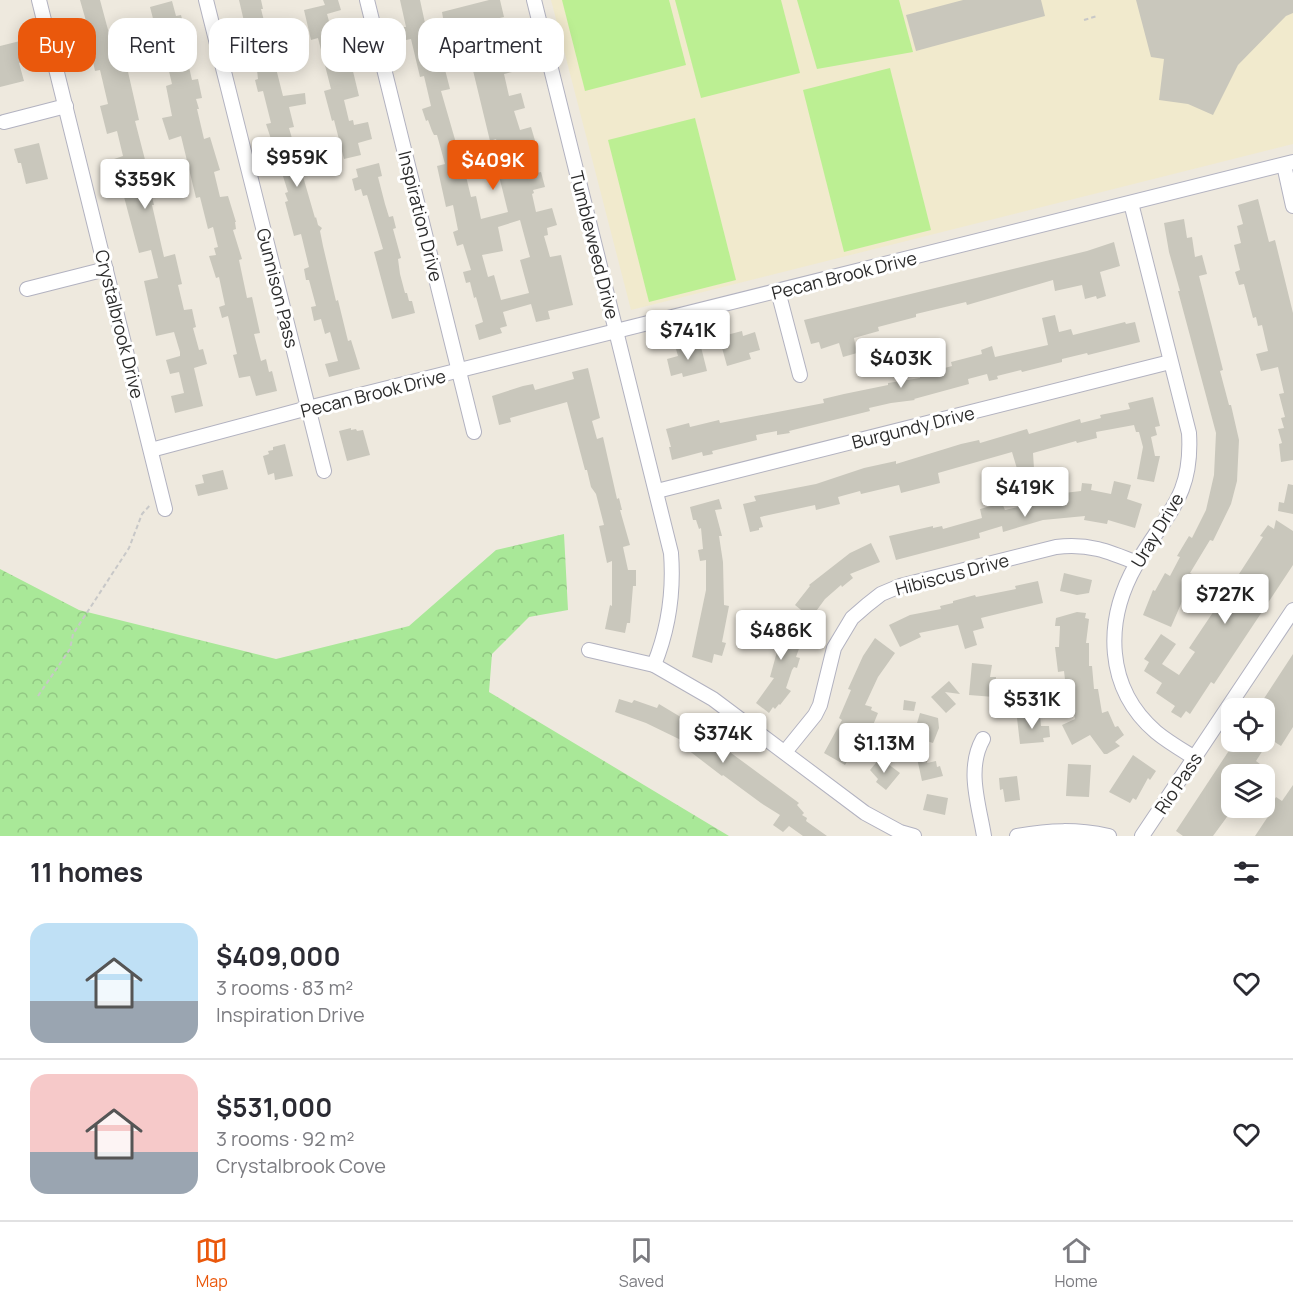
<!DOCTYPE html>
<html lang="en">
<head>
<meta charset="utf-8">
<style>
  body { margin:0; font-family:Manrope,sans-serif; background:#f7f7f7; color:#2b2b33; height:100vh; display:flex; flex-direction:column; font-size:22px; white-space:nowrap }
  * { box-sizing:border-box; margin:0 }
  p { font-size:20px; color:#7c7c81 }
  .icon { flex:none; width:33px; height:33px; fill:none; stroke:currentColor; stroke-width:2; stroke-linecap:round; stroke-linejoin:round }
  .map { position:relative; height:836px; overflow:hidden }
  .panel { display:flex; flex-direction:column; background:#fff; flex:1 }
  .panel>* { flex:none }
  .banner { position:absolute; left:18px; top:18px; width:600px; height:54px; display:flex; gap:12px }
  .tools { position:absolute; left:1221px; top:698px; display:grid; gap:12px }
  .tools a { display:grid; place-items:center; width:54px; height:54px; border-radius:12px; background:#fff; box-shadow:0 3px 15px #0003; font-size:30px }
  .price { position:absolute; translate:-50% -51px; padding:0 14px; border-radius:6px; background:#fff; color:#222; font-size:20px; line-height:39px; filter:drop-shadow(0 2px 3px #0008) }
  .price::after { content:''; position:absolute; left:50%; top:36px; width:18px; height:14px; margin-left:-9px; background:inherit; clip-path:polygon(0 0,100% 0,50% 100%) }
  .price.active { background:#ea580c; color:#fff }
  ul { padding:0; list-style:none }
  li { display:flex; align-items:center; gap:18px; height:150px; padding:0 30px }
  li+li { border-top:2px solid #e1e1e2 }
  li span { display:grid; place-items:center; flex:none; width:168px; height:120px; border-radius:18px; color:#555 }
  li>.icon { margin-inline-start:auto }
  span .icon { width:72px; height:72px; fill:#fffc; stroke-width:1 }
  li b { font-size:26px }
  h2 { display:flex; justify-content:space-between; align-items:center; height:72px; padding:0 30px; font-size:26px }
  .chip { padding:0 21px; border-radius:18px; background:#fff; box-shadow:0 3px 15px #0003; font-size:21px; line-height:54px }
  .chip.active { background:#ea580c; color:#fff }
  .tabs { display:flex; justify-content:space-around; align-items:center; height:84px; border-top:2px solid #e1e1e2; background:#fff; font-size:16px; color:#7c7c81 }
  .tabs a { display:grid; justify-items:center; gap:3px }
  .tabs .active { color:#ea580c }
  .map>svg:first-child { display:block }
</style>
</head>
<body>
<div class="map">
<svg width="1293" height="836" viewBox="0 0 1293 836">
  <defs>
    <pattern id="forest-crowns" width="20" height="18" patternUnits="userSpaceOnUse" patternTransform="scale(1.5)"><rect width="20" height="18" fill="#a9e898"/><path d="M2 6a3 3 0 1 1 6 0M12 15a3 3 0 1 1 6 0" fill="none" stroke="#92c783"/></pattern>
  </defs>
  <rect width="100%" height="100%" fill="#eee9de"/>
  <polygon fill="#f1eacd" points="551,0 1293,0 1293,144 631,310"/>
  <polygon fill="url(#forest-crowns)" points="564,534 568,610 529,617 492,654 489,692 729,836 0,836 0,569 79,610 276,659 409,626 496,550"/>
  <g fill="#bcef93">
    <polygon points="562,0 669,0 686,65 585,91"/>
    <polygon points="675,0 781,0 800,73 701,98"/>
    <polygon points="797,0 899,0 913,52 817,69"/>
    <polygon points="890,68 931,230 844,252 803,90"/>
    <polygon points="695,118 736,280 649,302 608,140"/>
  </g>
  <g fill="#c9c7bc" fill-rule="evenodd">
    <polygon points="80,0 100,0 114,52 118,51 121,64 126,63 139,120 135,121 150,179 152,178 154,188 150,189 154,205 152,205 164,257 175,254 182,284 178,285 184,310 192,309 196,327 193,328 199,350 203,349 207,364 194,368 203,406 175,413 171,396 184,393 179,372 170,374 166,360 180,356 180,352 174,332 156,336 144,281 158,278 151,250 139,253 128,212 123,193 128,192 123,172 117,173 114,159 123,156 117,131 107,134 100,106 108,104 100,70 95,71 92,57 96,56"/>
    <polygon points="239,0 261,0 263,9 261,9 283,96 305,93 306,104 289,107 294,127 289,128 315,218 316,217 318,225 322,228 320,231 323,246 336,301 338,300 348,341 351,340 360,369 329,377 325,364 338,361 330,332 325,334 321,319 314,321 311,307 316,306 309,280 306,280 304,269 309,267 301,234 294,236 285,202 288,201 285,193 288,192 282,173 278,174 275,161 278,160 266,124 271,123 263,91 258,92 255,80 258,79 257,70 252,50 247,52 244,39 247,38 246,30"/>
    <polygon points="323,0 338,0 341,10 327,14 335,43 342,42 346,59 350,59 359,96 344,100 349,121 353,120 354,125 368,122 372,139 358,143 361,155 344,159 334,120 332,121 324,91 331,89 318,38 311,40 304,10 325,5"/>
    <path d="M400 0H420L425 23 430 22 437 60 442 58 450 89 441 91 456 143 462 142 469 167 464 168 471 197 476 196 481 219 508 212 499 176 506 174 496 139 490 141 469 54 484 51 485 58 511 51 516 71 504 74 509 96 521 93 525 108 514 111 520 130 531 127 536 144 525 147 529 175 541 172 545 187 533 190 534 193 532 194 536 212 552 208 557 225 547 228 548 235 544 236 550 257 561 255 573 305 548 311 550 319 536 322 531 304 503 312 507 326 500 328 502 333 479 340 475 325 483 322 476 297 474 298 470 282 466 283 463 272 471 270 463 244 457 246 453 232 458 230 453 205 446 207 437 166 445 164 437 135H434L432 131 428 120 426 121 422 109 431 106 424 76 420 77 411 39 406 40 403 27H406ZM520 220 530 257 520 260 529 293 501 300 494 275 488 277 482 255 503 251 498 227Z"/>
    <polygon points="489,0 500,0 504,17 478,23 479,30 464,34 461,21 444,24 442,12"/>
    <polygon points="963,0 1041,0 1045,16 916,51 906,15"/>
    <polygon points="1136,0 1293,0 1293,13 1286,16 1238,65 1213,115 1188,104 1159,100 1164,59 1151,57"/>
    <polygon points="172,1 176,16 181,15 190,49 185,50 192,80 198,79 202,98 196,99 199,109 197,109 204,139 210,137 216,157 220,170 214,172 220,197 228,196 236,222 235,222 236,229 233,230 242,259 239,260 247,298 252,297 260,333 254,334 261,361 266,359 269,372 272,371 277,391 256,396 250,376 239,378 233,355 237,354 228,316 222,318 219,307 225,305 219,277 216,278 209,256 216,255 214,248 218,247 213,227 208,229 200,197 196,198 181,136 169,140 162,118 172,116 166,86 172,84 160,33 157,34 150,7"/>
    <polygon points="20,41 25,62 19,63 24,81 0,87 0,46"/>
    <polygon points="39,143 48,179 26,184 21,163 18,163 14,149"/>
    <polygon points="379,163 382,176 378,177 385,204 389,217 393,216 396,228 393,229 401,258 398,259 400,274 405,293 407,293 409,301 412,301 415,313 392,319 374,252 383,249 367,195 363,196 361,189 355,191 352,179 358,177 356,169"/>
    <polygon points="1258,199 1269,242 1275,240 1293,313 1293,460 1281,462 1279,444 1282,443 1278,429 1284,428 1281,418 1285,417 1279,394 1284,393 1278,367 1261,371 1256,354 1268,351 1262,325 1258,326 1256,317 1253,318 1244,284 1239,285 1235,272 1240,270 1234,245 1241,243 1237,226 1243,224 1238,205"/>
    <polygon points="1184,219 1187,238 1192,237 1195,257 1202,255 1207,274 1199,276 1223,370 1220,371 1229,405 1231,405 1239,440 1237,481 1231,504 1213,541 1210,540 1190,573 1198,577 1186,598 1184,597 1171,627 1143,615 1153,590 1155,591 1165,573 1170,576 1180,557 1177,556 1189,536 1192,538 1206,510 1214,475 1216,433 1178,291 1180,291 1169,252 1164,223"/>
    <polygon points="1114,242 1120,266 1100,272 1106,296 1097,299 1096,296 1085,299 1082,285 1055,291 1053,280 967,305 966,302 916,314 916,317 878,327 879,331 854,338 857,353 843,357 839,343 821,349 819,342 811,344 804,320 1087,251"/>
    <polygon points="1055,315 1059,332 1071,329 1073,335 1125,322 1126,324 1135,322 1140,342 1088,355 1087,353 1062,359 1062,362 1022,372 1021,370 997,376 998,379 989,381 987,374 968,379 969,384 914,399 915,400 891,403 869,408 870,411 789,431 790,433 777,435 777,431 756,435 757,440 712,451 713,454 703,456 702,452 672,460 669,447 671,447 666,429 689,423 690,427 719,420 720,423 824,403 823,399 844,394 888,385 888,383 920,378 920,376 926,373 952,366 951,362 982,354 981,350 992,346 995,357 1048,345 1042,318"/>
    <polygon points="742,331 743,336 755,332 760,350 749,353 751,359 727,366 719,337"/>
    <polygon points="700,343 707,371 683,377 682,373 671,376 667,359 678,356 676,349"/>
    <polygon points="588,368 600,418 592,421 597,439 603,437 617,499 619,498 622,510 620,510 630,545 623,547 628,570 636,570 636,586 633,586 630,623 627,623 625,633 605,629 610,605 612,606 612,561 607,563 599,526 604,525 596,494 591,487 587,470 585,470 567,402 510,418 511,422 499,425 492,396 523,386 533,384 535,390 574,379 572,372"/>
    <polygon points="1153,397 1160,426 1155,427 1157,435 1151,437 1155,456 1160,456 1154,482 1137,479 1143,447 1139,432 1136,432 1134,425 1096,432 1097,438 1077,443 1076,441 1033,453 1034,469 1018,472 1012,452 938,473 940,483 901,493 899,485 861,494 860,491 838,497 840,504 816,510 815,505 760,517 763,527 759,528 759,530 750,532 743,504 756,501 754,496 816,484 864,468 896,461 896,464 961,444 979,440 980,443 1027,429 1029,434 1080,419 1081,423 1101,418 1100,415 1130,409 1128,403"/>
    <polygon points="351,428 351,430 356,429 357,431 363,430 370,455 347,461 339,431"/>
    <polygon points="285,444 293,476 275,480 274,473 268,475 263,456 269,454 268,451 273,450 273,447"/>
    <polygon points="223,470 228,489 198,496 195,485 204,483 202,475"/>
    <polygon points="1114,481 1131,485 1127,499 1142,504 1135,528 1108,520 1107,524 1084,520 1085,516 1043,520 1003,532 1002,526 979,533 980,538 896,560 889,536 933,526 933,528 942,526 943,529 982,518 980,509 1002,503 1005,510 1047,500 1047,495 1081,491 1082,483 1092,484 1091,490 1111,494"/>
    <polygon points="1288,484 1293,485 1293,514 1278,511 1279,502 1284,503"/>
    <polygon points="719,499 722,509 715,510 722,536 719,536 723,562 724,605 729,606 722,642 726,643 722,656 714,654 712,663 692,657 706,590 706,560 700,561 698,550 703,549 701,528 699,529 696,520 693,520 690,507"/>
    <polygon points="1276,520 1293,531 1293,565 1214,684 1211,682 1190,714 1186,711 1181,718 1171,712 1175,706 1156,693 1162,683 1144,671 1149,662 1144,659 1161,634 1176,644 1162,664 1179,675 1195,652 1189,648 1224,596 1234,603 1249,580 1239,574 1263,537 1260,536 1268,525 1274,529"/>
    <polygon points="871,543 880,562 850,574 853,578 842,587 841,585 825,599 811,618 795,605 810,586 809,585 850,553"/>
    <polygon points="1064,573 1092,580 1089,593 1077,595 1060,591"/>
    <polygon points="1038,581 1043,603 981,618 984,628 973,631 977,645 965,649 958,625 919,633 921,637 900,647 889,625 910,615 941,609 940,606 953,603 953,601 975,595 976,597 1016,589 1015,586"/>
    <polygon points="1077,612 1086,613 1085,618 1089,619 1086,643 1089,643 1089,666 1092,666 1094,689 1098,689 1102,713 1108,711 1115,727 1118,726 1124,735 1115,742 1120,746 1107,754 1104,754 1090,735 1072,745 1062,725 1075,719 1071,697 1067,697 1064,671 1058,672 1055,647 1059,647 1060,626 1055,626 1056,618"/>
    <polygon points="787,621 806,629 796,657 800,658 797,668 794,667 792,670 786,688 791,691 780,705 779,704 775,709 773,707 769,713 756,703 774,678 770,677 778,648 757,640 763,622 784,629"/>
    <polygon points="875,638 895,653 878,677 865,705 872,707 871,710 878,713 869,735 865,730 845,765 824,753 842,720 839,718 851,690 848,689 863,656"/>
    <polygon points="1293,654 1293,727 1281,746 1270,739 1256,761 1260,764 1254,774 1232,774 1232,810 1213,836 1183,836 1176,831 1232,746 1235,747 1239,741 1264,741 1264,715 1271,705 1263,700"/>
    <polygon points="972,663 992,665 990,677 996,677 994,697 969,695"/>
    <polygon points="949,681 960,694 945,692 956,704 946,713 931,697"/>
    <polygon points="1015,686 1032,704 1018,717 1002,698"/>
    <polygon points="619,699 632,703 634,700 657,708 659,704 679,716 717,745 721,739 730,747 727,750 799,803 797,805 804,813 802,815 807,818 806,821 827,836 803,836 789,826 783,832 773,825 780,815 761,803 723,775 722,776 679,743 681,740 646,723 615,712"/>
    <polygon points="904,700 916,702 914,711 903,710"/>
    <polygon points="920,713 938,718 939,728 933,743 913,737"/>
    <polygon points="1040,716 1041,726 1049,726 1050,737 1043,738 1044,742 1020,744 1017,718"/>
    <polygon points="929,754 927,763 936,761 937,767 940,766 943,776 922,781 917,758"/>
    <polygon points="1133,755 1156,771 1150,780 1148,778 1136,800 1133,798 1130,803 1109,792"/>
    <polygon points="880,758 900,773 886,790 876,782 878,779 870,770"/>
    <polygon points="1068,764 1091,765 1089,797 1066,796"/>
    <polygon points="1017,776 1020,800 1005,802 1003,789 1000,790 999,778"/>
    <polygon points="1293,785 1293,836 1255,836 1273,809 1270,807 1276,797 1282,801"/>
    <polygon points="927,794 948,798 945,815 923,810"/>
  </g>
  <g fill="none" stroke-linecap="round" stroke-linejoin="round">
    <defs>
      <g id="street">
        <polyline points="39,0 165,509"/>
        <polyline points="206,0 324,471"/>
        <polyline points="367,0 474,432"/>
        <path d="M534 0 671 553C674 592 669 628 654 665"/>
        <polyline points="4,122 66,106"/>
        <polyline points="1284,165 1293,206"/>
        <path d="M1131 203 1189 433C1193 498 1165 514 1136 565 1104 621 1105 688 1156 732 1168 742 1182 750 1195 758"/>
        <polyline points="27,289 106,269"/>
        <polyline points="778,291 800,375"/>
        <polyline points="151,450 308,408 1293,162"/>
        <polyline points="657,491 1170,362"/>
        <polyline points="589,650 654,665 713,699 865,813 900,832 914,836"/>
        <path d="M983 739C966 769 979 805 984 836"/>
        <path d="M785 752 815 715 820 705 834 648 852 618 867 605 881 594 900 586 1056 547C1088 543 1108 551 1137 563"/>
        <path d="M1017 836C1051 830 1075 829 1109 836"/>
        <polyline points="1142,836 1293,610"/>
      </g>
    </defs>
    <use href="#street" stroke="#b2b2c0" stroke-width="16"/>
    <g stroke="#c8c8c8" stroke-width="2" stroke-dasharray="4.5 3" stroke-linecap="butt">
      <polyline points="1084,20 1097,16"/>
      <polyline points="38,696 70,649 73,634 129,548 142,514 151,504"/>
    </g>
    <use href="#street" stroke="#fff" stroke-width="14"/>
  </g>
  <g text-anchor="middle" dominant-baseline="central" stroke-width="6" stroke-linejoin="round" paint-order="stroke">
    <g font-size="18" fill="#2c2c2c" stroke="#fff">
      <text transform="translate(421 216) rotate(76)">Inspiration Drive</text>
      <text transform="translate(595 245) rotate(76)">Tumbleweed Drive</text>
      <text transform="translate(844 275) rotate(-14)">Pecan Brook Drive</text>
      <text transform="translate(278 288) rotate(76)">Gunnison Pass</text>
      <text transform="translate(120 324) rotate(76)">Crystalbrook Drive</text>
      <text transform="translate(373 393) rotate(-14)">Pecan Brook Drive</text>
      <text transform="translate(913 427) rotate(-14)">Burgundy Drive</text>
      <text transform="translate(1157 530) rotate(-59)">Uray Drive</text>
      <text transform="translate(952 574) rotate(-15)">Hibiscus Drive</text>
      <text transform="translate(1178 783) rotate(-56)">Rio Pass</text>
    </g>
  </g>
</svg>
<div class="tools">
<a><svg class="icon" aria-label="locate" viewBox="0 0 24 24"><circle cx="12" cy="12" r="6"/><path d="M12 2v4M12 18v4M2 12h4M18 12h4"/></svg></a>
<a><svg class="icon" aria-label="layers" viewBox="0 0 24 24"><path d="M12 4l9 5-9 5-9-5zM3 14l9 5 9-5"/></svg></a>
</div>
<b class="price" style="left:297px;top:188px">$959K</b>
<b class="price active" style="left:493px;top:191px">$409K</b>
<b class="price" style="left:145px;top:210px">$359K</b>
<b class="price" style="left:688px;top:361px">$741K</b>
<b class="price" style="left:901px;top:389px">$403K</b>
<b class="price" style="left:1025px;top:518px">$419K</b>
<b class="price" style="left:1225px;top:625px">$727K</b>
<b class="price" style="left:781px;top:661px">$486K</b>
<b class="price" style="left:1032px;top:730px">$531K</b>
<b class="price" style="left:723px;top:764px">$374K</b>
<b class="price" style="left:884px;top:774px">$1.13M</b>
<div class="banner">
<a class="chip active">Buy</a>
<a class="chip">Rent</a>
<a class="chip">Filters</a>
<a class="chip">New</a>
<a class="chip">Apartment</a>
</div>
</div>
<section class="panel">
<h2>11 homes<svg class="icon" aria-label="filters" viewBox="0 0 24 24"><path d="M4 7h16M4 17h16"/><circle cx="9" cy="7" r="2"/><circle cx="15" cy="17" r="2"/></svg></h2>
<ul>
<li><span style="background:linear-gradient(#bfe0f5 65%,#9aa5b1 0)"><svg class="icon" aria-label="home" viewBox="0 0 24 24"><path d="M3 11l9-7 9 7M6 9v11h12V9"/></svg></span><div><b>$409,000</b><p>3 rooms · 83 m²</p><p>Inspiration Drive</p></div><svg class="icon" aria-label="heart" viewBox="0 0 24 24"><path d="M12 20l-8-8c-3-5 5-10 8-4 3-6 11-1 8 4z"/></svg></li>
<li><span style="background:linear-gradient(#f6c9c9 65%,#9aa5b1 0)"><svg class="icon" aria-label="home" viewBox="0 0 24 24"><path d="M3 11l9-7 9 7M6 9v11h12V9"/></svg></span><div><b>$531,000</b><p>3 rooms · 92 m²</p><p>Crystalbrook Cove</p></div><svg class="icon" aria-label="heart" viewBox="0 0 24 24"><path d="M12 20l-8-8c-3-5 5-10 8-4 3-6 11-1 8 4z"/></svg></li>
</ul>
</section>
<nav class="tabs">
<a class="active"><svg class="icon" aria-label="map" viewBox="0 0 24 24"><path d="M3 6l6-2 6 2 6-2v14l-6 2-6-2-6 2zM9 4v14M15 6v14"/></svg>Map</a>
<a><svg class="icon" aria-label="saved" viewBox="0 0 24 24"><path d="M7 4h10v16l-5-4-5 4z"/></svg>Saved</a>
<a><svg class="icon" aria-label="home" viewBox="0 0 24 24"><path d="M3 11l9-7 9 7M6 9v11h12V9"/></svg>Home</a>
</nav>
</body>
</html>
